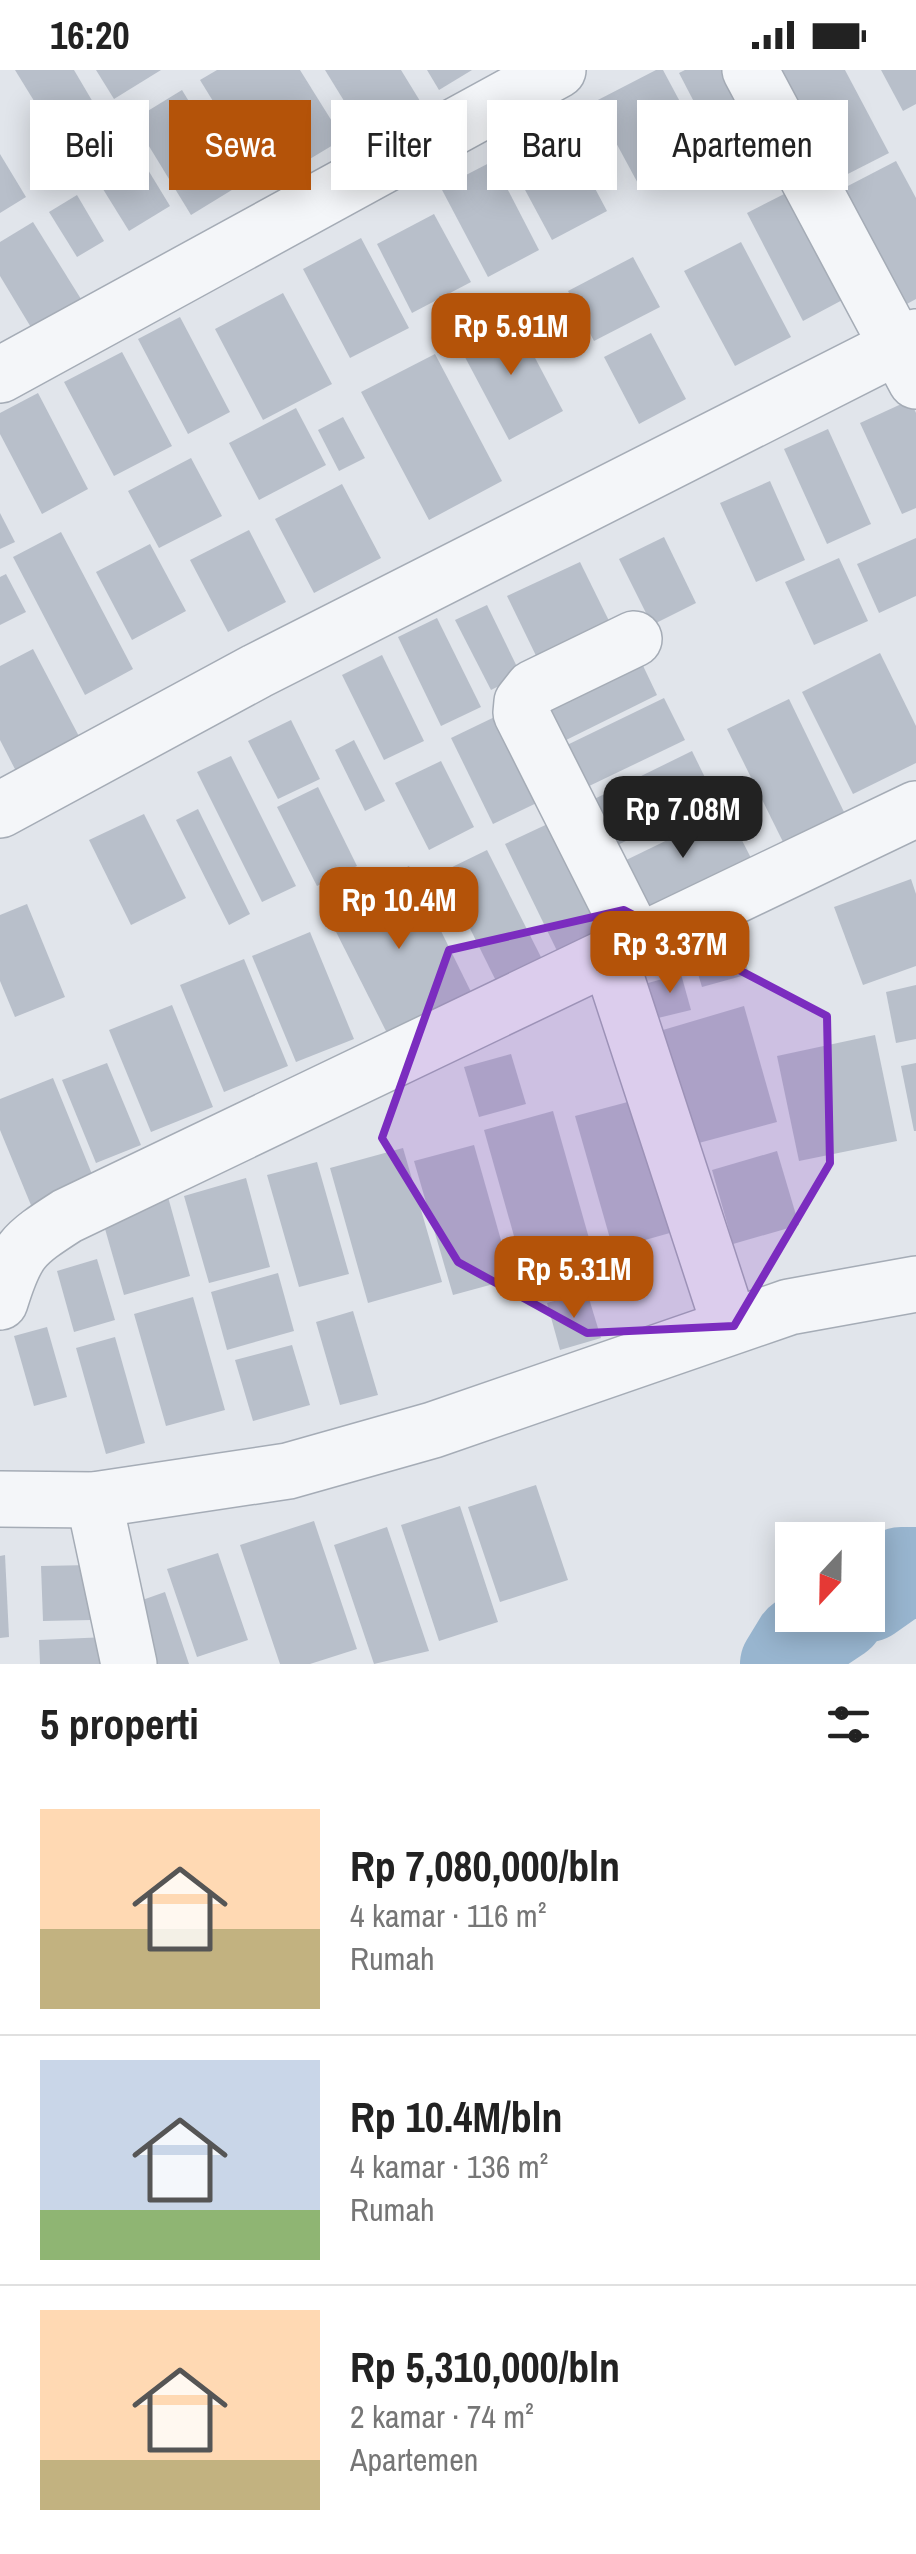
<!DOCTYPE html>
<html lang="id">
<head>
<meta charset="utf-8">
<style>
  body { margin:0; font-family:"Archivo Narrow",sans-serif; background:#f6f6f6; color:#222; height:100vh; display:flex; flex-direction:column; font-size:38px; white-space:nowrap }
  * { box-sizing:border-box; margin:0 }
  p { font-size:32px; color:#767676 }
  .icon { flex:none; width:55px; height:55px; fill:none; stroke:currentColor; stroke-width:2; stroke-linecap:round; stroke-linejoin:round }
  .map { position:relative; height:1594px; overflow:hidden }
  .side { display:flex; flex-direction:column; background:#fff; flex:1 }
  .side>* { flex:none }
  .guide { position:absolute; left:30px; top:30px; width:858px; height:90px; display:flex; gap:20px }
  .needle { width:65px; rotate:202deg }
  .fabs { position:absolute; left:775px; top:1452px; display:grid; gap:20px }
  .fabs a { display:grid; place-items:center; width:110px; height:110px; border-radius:0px; background:#fff; box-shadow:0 5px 25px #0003; font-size:50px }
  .price { position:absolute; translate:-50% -85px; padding:0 22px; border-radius:20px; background:#b45309; color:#fff; font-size:32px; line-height:65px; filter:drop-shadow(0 2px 5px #0008) }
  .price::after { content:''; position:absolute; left:50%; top:60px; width:30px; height:22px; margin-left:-15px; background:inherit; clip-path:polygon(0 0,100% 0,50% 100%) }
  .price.current { background:#222; color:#fff }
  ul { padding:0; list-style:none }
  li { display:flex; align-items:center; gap:30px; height:250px; padding:0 40px }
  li+li { border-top:2px solid #e0e0e0 }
  li span { display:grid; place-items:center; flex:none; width:280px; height:200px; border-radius:0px; color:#555 }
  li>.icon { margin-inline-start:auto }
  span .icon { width:120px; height:120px; fill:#fffc; stroke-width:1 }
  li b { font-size:42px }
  h2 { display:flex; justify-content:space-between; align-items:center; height:120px; padding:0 40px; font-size:42px }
  .chip { padding:0 35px; border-radius:0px; background:#fff; box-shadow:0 5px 25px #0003; font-size:35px; line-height:90px }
  .chip.current { background:#b45309; color:#fff }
  .status { display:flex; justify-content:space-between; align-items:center; height:70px; padding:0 50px; background:#fff; direction:ltr }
  .status svg { height:28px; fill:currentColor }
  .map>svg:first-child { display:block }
</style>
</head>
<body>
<div class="status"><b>16:20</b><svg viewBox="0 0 49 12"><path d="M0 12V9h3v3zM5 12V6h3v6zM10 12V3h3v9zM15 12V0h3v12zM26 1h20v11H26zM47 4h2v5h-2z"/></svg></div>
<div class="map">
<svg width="916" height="1594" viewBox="0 0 916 1594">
  <rect width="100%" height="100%" fill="#e1e5eb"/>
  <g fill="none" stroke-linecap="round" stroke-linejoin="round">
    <g stroke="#98b5cf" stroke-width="92">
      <polyline points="868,1526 901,1503 916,1503"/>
      <polyline points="786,1594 800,1571 839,1545"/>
    </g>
  </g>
  <g fill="#b8bfca">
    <polygon points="15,0 74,0 97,39 55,65"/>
    <polygon points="96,0 161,0 114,29"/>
    <polygon points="217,0 300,0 343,69 265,116 200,10"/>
    <polygon points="325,0 401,0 420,31 365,65"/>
    <polygon points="427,0 472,0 439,20"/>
    <polygon points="656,0 663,0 708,84 641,119 594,32"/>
    <polygon points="685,0 742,0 769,51 718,78 679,3"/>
    <polygon points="778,0 845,0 889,83 836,110"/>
    <polygon points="881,0 916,0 916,34 903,41"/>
    <polygon points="182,20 240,115 191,145 133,50"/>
    <polygon points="117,49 170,136 129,161 75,74"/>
    <polygon points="565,62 607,141 552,170 510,92"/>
    <polygon points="0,84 26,127 0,143"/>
    <polygon points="493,91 539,180 488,207 441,118"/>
    <polygon points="896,91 916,128 916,229 905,235 844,118"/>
    <polygon points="792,120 848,227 803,251 747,143"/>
    <polygon points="77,125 104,171 77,187 49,142"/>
    <polygon points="434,144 471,212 412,243 377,174"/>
    <polygon points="33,152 81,229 32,259 0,206 0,172"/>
    <polygon points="361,168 409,258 350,288 303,199"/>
    <polygon points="741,172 791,267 735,296 684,201"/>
    <polygon points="633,187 660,237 594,271 568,221"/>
    <polygon points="283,223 332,314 263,350 215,259"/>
    <polygon points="513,246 563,341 509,370 458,274"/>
    <polygon points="180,247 230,342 188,364 138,269"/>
    <polygon points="651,263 686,329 639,354 604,287"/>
    <polygon points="122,282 172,376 114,406 64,312"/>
    <polygon points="435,284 502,411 429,450 361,322"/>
    <polygon points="38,323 88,419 42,444 0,364 0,343"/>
    <polygon points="910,330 916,343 916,438 902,444 860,353"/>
    <polygon points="296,338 326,395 259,430 229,373"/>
    <polygon points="343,347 365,388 339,401 318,360"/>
    <polygon points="828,359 871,454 827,474 784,379"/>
    <polygon points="191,388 222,446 159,478 128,421"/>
    <polygon points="770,411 805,490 756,512 720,433"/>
    <polygon points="342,414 381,488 314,523 275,449"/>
    <polygon points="0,443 15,472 0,479"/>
    <polygon points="249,460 286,532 228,562 190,490"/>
    <polygon points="61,462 133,599 85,625 13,487"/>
    <polygon points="664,467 696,533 652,555 619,489"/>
    <polygon points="916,468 916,526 879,543 857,494"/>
    <polygon points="150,474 186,541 132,570 96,502"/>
    <polygon points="839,488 868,551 814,575 785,512"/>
    <polygon points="580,492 615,563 542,598 507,526"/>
    <polygon points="6,504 26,542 0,555 0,507"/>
    <polygon points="487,535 521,605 491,620 455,550"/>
    <polygon points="437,548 481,637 441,656 398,567"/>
    <polygon points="33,579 82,672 18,705 0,670 0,596"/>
    <polygon points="635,579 657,625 552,677 529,631"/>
    <polygon points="880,583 916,656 916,693 853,724 802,622"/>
    <polygon points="382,585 424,671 384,690 342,605"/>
    <polygon points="664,628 685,670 585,718 565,676"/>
    <polygon points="789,629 846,746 785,776 727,659"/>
    <polygon points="505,642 547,728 493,754 451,668"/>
    <polygon points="291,650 320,709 278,729 248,671"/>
    <polygon points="354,670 385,731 365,741 335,680"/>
    <polygon points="692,681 715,728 601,783 578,737"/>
    <polygon points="231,686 296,816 262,832 197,702"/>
    <polygon points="441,691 474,757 429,780 395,713"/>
    <polygon points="318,717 357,796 317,816 277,737"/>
    <polygon points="198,739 250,844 229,855 176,750"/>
    <polygon points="727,741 751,788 639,841 616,795"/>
    <polygon points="144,744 186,828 131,855 89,770"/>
    <polygon points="554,751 611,865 561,889 505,774"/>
    <polygon points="487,780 545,895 499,917 442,802"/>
    <polygon points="409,796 473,926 389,967 324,838"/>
    <polygon points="911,809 916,824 916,896 863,915 834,837"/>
    <polygon points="27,834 65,927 15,947 0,911 0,845"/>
    <polygon points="310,862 354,969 296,992 252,886"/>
    <polygon points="739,871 749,904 702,917 692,884"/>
    <polygon points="244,889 288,996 224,1022 180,915"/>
    <polygon points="681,904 691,940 658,948 648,913"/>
    <polygon points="916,915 916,969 896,973 886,922"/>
    <polygon points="172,935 213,1037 151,1062 109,960"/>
    <polygon points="744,936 777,1052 695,1074 663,960"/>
    <polygon points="875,965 897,1071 799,1091 777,986"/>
    <polygon points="511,984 526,1034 479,1047 464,997"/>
    <polygon points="107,993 141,1075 96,1093 62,1010"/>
    <polygon points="916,993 916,1061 914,1061 901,996"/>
    <polygon points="53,1008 96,1114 33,1140 0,1060 0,1029"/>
    <polygon points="639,1029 677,1161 613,1179 575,1046"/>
    <polygon points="553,1041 596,1193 527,1212 484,1060"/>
    <polygon points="474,1075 512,1209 453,1225 414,1091"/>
    <polygon points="403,1078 442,1212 368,1233 330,1098"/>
    <polygon points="777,1081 799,1155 733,1174 712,1100"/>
    <polygon points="317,1092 349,1204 299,1217 267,1105"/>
    <polygon points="246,1108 270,1197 209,1213 184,1126"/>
    <polygon points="168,1127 190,1206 124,1225 101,1145"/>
    <polygon points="97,1189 115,1250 74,1262 57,1201"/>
    <polygon points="278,1203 294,1261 227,1280 211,1222"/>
    <polygon points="587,1222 601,1268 560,1280 547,1233"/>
    <polygon points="193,1227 225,1340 166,1356 134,1244"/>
    <polygon points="353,1241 378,1325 340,1335 316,1252"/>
    <polygon points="47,1257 67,1327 34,1336 14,1266"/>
    <polygon points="115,1267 145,1373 106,1384 76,1278"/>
    <polygon points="292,1275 310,1335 253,1351 235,1290"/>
    <polygon points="536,1415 568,1510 500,1532 468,1437"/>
    <polygon points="460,1436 498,1552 439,1571 401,1455"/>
    <polygon points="314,1451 357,1579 310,1594 280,1594 240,1475"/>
    <polygon points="387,1457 429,1581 374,1594 334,1475"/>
    <polygon points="218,1483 248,1570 197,1587 167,1499"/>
    <polygon points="5,1485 9,1567 0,1568 0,1486"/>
    <polygon points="90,1495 92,1550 43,1551 41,1496"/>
    <polygon points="165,1522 189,1594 151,1594 131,1534"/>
    <polygon points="107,1567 108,1594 40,1594 39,1570"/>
  </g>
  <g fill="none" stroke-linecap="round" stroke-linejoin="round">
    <defs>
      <g id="minor">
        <polyline points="750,0 916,311"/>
        <polyline points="0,305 558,0"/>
        <polyline points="634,569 533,618 522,632 521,643 637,873"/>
        <polyline points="0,740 257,601 916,267"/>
        <polyline points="609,886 730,1256"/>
        <path d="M0 1232C16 1180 22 1175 67 1146L916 739"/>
        <polyline points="0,1429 94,1430 288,1401 433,1360 789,1237 916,1214"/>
        <polyline points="94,1430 129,1594"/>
      </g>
    </defs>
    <use href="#minor" stroke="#a5acb6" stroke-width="58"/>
    <use href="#minor" stroke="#f4f6f9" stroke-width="55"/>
  </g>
  <path fill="#7b2cbf" fill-opacity="0.2" stroke="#7b2cbf" stroke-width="8" stroke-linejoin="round" d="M624 840 827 946 830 1093 734 1256 587 1263 458 1192 382 1068 449 880Z"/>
</svg>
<div class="fabs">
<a><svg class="needle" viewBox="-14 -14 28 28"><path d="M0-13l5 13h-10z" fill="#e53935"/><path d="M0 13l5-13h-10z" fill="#767676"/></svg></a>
</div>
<b class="price" style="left:511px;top:308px">Rp 5.91M</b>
<b class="price current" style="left:683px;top:791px">Rp 7.08M</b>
<b class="price" style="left:399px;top:882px">Rp 10.4M</b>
<b class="price" style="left:670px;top:926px">Rp 3.37M</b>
<b class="price" style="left:574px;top:1251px">Rp 5.31M</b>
<div class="guide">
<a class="chip">Beli</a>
<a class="chip current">Sewa</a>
<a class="chip">Filter</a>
<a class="chip">Baru</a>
<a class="chip">Apartemen</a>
</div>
</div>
<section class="side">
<h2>5 properti<svg class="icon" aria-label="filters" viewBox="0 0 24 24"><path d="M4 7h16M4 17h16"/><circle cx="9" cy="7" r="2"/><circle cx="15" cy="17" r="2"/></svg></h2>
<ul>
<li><span style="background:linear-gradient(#ffd9b3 60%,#c2b280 0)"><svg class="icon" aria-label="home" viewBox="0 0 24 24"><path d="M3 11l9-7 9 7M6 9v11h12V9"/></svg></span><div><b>Rp 7,080,000/bln</b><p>4 kamar · 116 m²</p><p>Rumah</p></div></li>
<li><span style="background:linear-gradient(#c9d6e8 75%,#8fb573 0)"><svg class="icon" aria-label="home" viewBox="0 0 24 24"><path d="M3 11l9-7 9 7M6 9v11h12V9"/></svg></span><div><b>Rp 10.4M/bln</b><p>4 kamar · 136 m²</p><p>Rumah</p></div></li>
<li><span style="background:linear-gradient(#ffd9b3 75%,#c2b280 0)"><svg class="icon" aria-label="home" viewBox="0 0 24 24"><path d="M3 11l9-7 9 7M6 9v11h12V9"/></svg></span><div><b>Rp 5,310,000/bln</b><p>2 kamar · 74 m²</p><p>Apartemen</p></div></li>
</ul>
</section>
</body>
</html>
